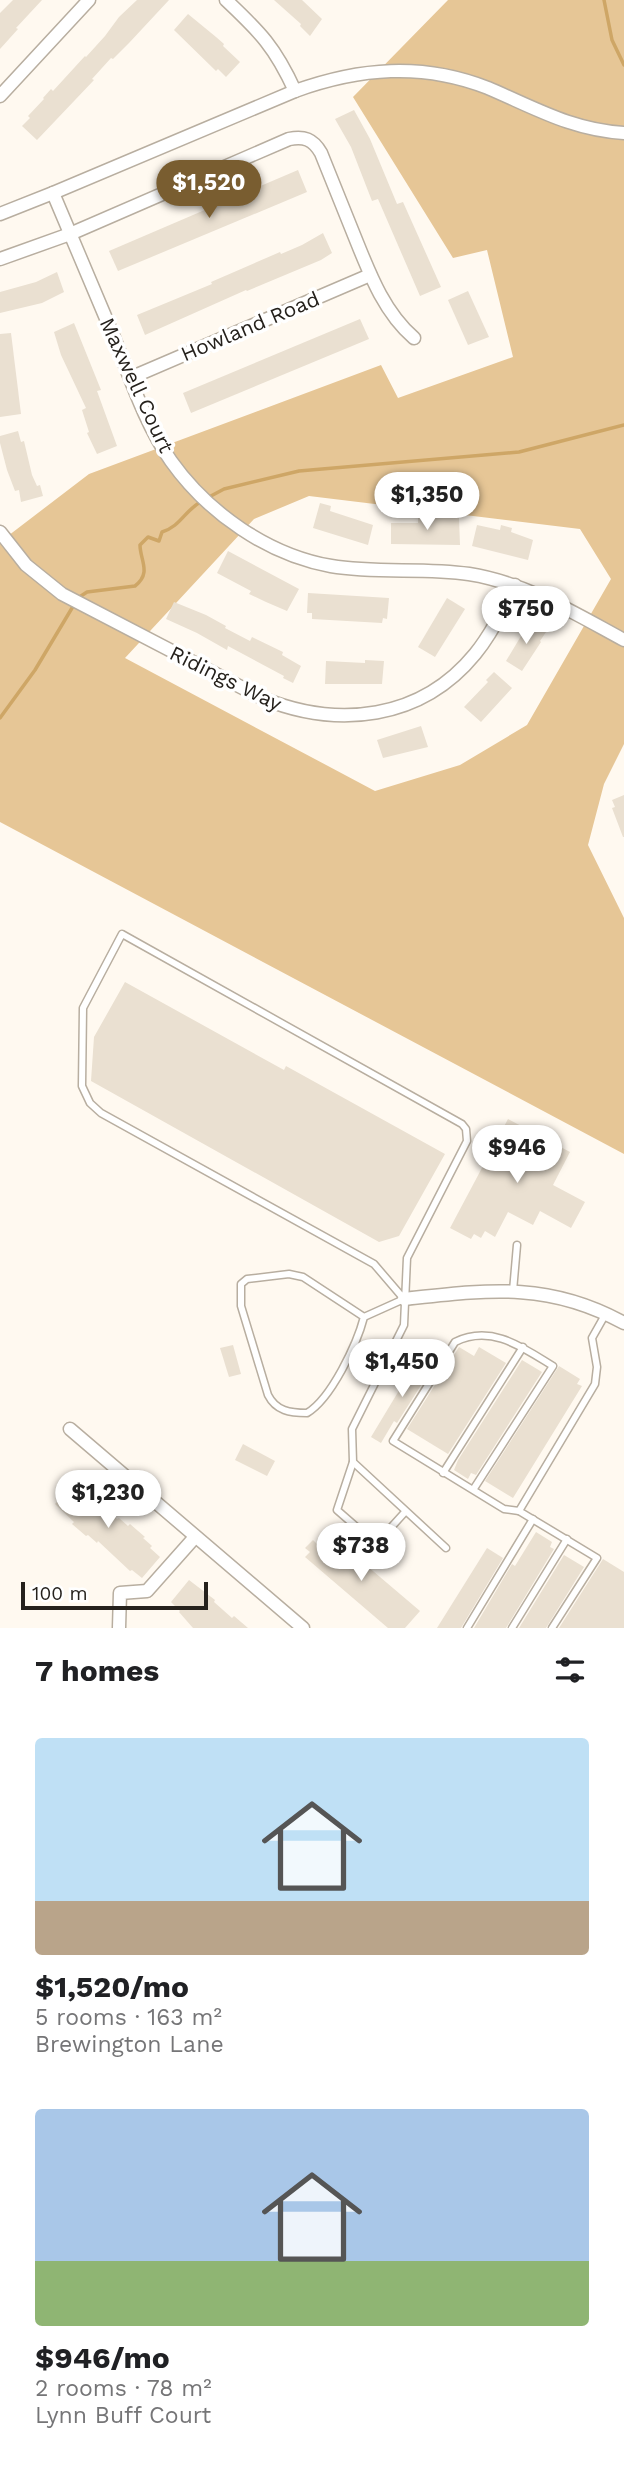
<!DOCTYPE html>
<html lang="en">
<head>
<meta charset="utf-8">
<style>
  body { margin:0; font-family:"Work Sans",sans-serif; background:#f6f6f6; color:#202124; height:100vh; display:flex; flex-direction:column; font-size:26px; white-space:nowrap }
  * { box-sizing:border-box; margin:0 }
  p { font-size:23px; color:#757577 }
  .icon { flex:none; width:38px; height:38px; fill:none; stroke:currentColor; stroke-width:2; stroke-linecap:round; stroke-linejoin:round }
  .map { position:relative; height:1628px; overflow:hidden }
  .drawer { display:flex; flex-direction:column; background:#fff; flex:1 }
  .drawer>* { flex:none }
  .scale { position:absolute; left:21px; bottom:18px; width:187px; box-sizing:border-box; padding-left:7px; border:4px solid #25211c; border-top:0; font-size:19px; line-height:24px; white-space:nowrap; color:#25211c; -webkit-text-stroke:5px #fff; paint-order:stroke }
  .price { position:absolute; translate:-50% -60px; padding:0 16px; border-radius:24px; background:#fff; color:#222; font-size:23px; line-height:46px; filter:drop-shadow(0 2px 4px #0008) }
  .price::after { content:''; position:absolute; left:50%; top:42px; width:21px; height:16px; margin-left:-10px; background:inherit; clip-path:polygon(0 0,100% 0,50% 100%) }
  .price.current { background:#795d30; color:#fff }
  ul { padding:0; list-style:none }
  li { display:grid; align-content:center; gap:14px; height:371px; padding:0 35px }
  li span { display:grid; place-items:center; height:217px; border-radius:7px; color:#555 }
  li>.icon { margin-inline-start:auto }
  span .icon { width:126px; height:126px; fill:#fffc; stroke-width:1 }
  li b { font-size:30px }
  h2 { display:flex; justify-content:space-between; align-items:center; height:84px; padding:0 35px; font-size:30px }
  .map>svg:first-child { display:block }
</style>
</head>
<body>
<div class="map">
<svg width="624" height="1628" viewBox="0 0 624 1628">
  <rect width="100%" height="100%" fill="#fff9f0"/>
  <path fill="#e6c696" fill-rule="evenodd" d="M448 0H624V744L604 784 588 845 624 918V1154L0 822V542L89 474 381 365 398 398 513 357 487 250 453 258 353 97ZM309 496 580 529 611 579 527 725 460 765 375 791 125 658 254 519Z"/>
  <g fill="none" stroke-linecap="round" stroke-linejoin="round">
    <g stroke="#cea666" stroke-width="3.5">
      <polyline points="604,0 612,40 624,65"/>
      <polyline points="209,497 224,489 299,471 519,452 624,425"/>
      <path d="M0 718 35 670 78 598 87 592 135 586C152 573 140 560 140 545L148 537 159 541 162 532C181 526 184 511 202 501"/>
    </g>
  </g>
  <g fill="#eae0d1">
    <polygon points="13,0 42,0 16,28 18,29 0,49 0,13"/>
    <polygon points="137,0 169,0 129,43 113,59 111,58 92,79 94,80 37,140 22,126 30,118 28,116 44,99 43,98 51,89 53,91 85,56 86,57 105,36 119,17"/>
    <polygon points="274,0 302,0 322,19 310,36 300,26 301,24"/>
    <polygon points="188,14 216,37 224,44 223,46 240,62 226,77 218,69 216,71 174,30"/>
    <polygon points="354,110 370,139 397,204 403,202 441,287 420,296 378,199 372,201 351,147 335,119"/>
    <polygon points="298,170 307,192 118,271 109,251"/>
    <polygon points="323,233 332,253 321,260 247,291 246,290 145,335 137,315 212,284 211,282 280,252 281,254 302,245"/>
    <polygon points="57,272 64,292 42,303 0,313 0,292 36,282"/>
    <polygon points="468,291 489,337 468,345 448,300"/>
    <polygon points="360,319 369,339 191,413 183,393"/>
    <polygon points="74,323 101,390 97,391 117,446 97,454 87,433 89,432 82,410 86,408 61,355 54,332"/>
    <polygon points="11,333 21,414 0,417 0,334"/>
    <polygon points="18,431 21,442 24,441 32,475 37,486 40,485 43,496 21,502 19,490 15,491 7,470 0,443 0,436"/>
    <polygon points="320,503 331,506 330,511 373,525 368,545 313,528"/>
    <polygon points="418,518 459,518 460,545 391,544 391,523 418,523"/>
    <polygon points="477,525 500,530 501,525 512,528 511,532 533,540 528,560 472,546"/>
    <polygon points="228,551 299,589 287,611 266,602 249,594 251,591 217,573"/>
    <polygon points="308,593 389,598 387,619 383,618 382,623 312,619 312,613 307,613"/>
    <polygon points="447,598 465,609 435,657 418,647"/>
    <polygon points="174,602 206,615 226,626 225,628 250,641 252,637 283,652 282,655 301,666 293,683 283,678 284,676 228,646 227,650 197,633 166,619"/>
    <polygon points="530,621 546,632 540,641 541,642 522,671 506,661"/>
    <polygon points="365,660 384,661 382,684 325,684 326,661 365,663"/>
    <polygon points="494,672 512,688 481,722 464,707 488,682 486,680"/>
    <polygon points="421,726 428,747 383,758 377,740"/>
    <polygon points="624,795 624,837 623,837 612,808 615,807 612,800"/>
    <polygon points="125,982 284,1070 286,1066 445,1154 399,1236 379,1242 91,1081 94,1037"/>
    <polygon points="508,1119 570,1152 553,1185 585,1202 571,1228 540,1211 533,1225 508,1212 495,1237 485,1231 481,1238 474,1234 471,1239 450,1228"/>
    <polygon points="233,1345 241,1374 229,1377 220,1348"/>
    <polygon points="459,1347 474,1356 479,1347 506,1363 448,1454 407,1429"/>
    <polygon points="418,1359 432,1368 397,1423 394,1421 381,1443 371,1437"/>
    <polygon points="522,1360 542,1372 476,1475 471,1473 468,1479 454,1470 458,1460"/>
    <polygon points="559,1366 580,1379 577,1384 582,1386 513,1498 485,1481"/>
    <polygon points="243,1444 275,1461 267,1476 235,1460"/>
    <polygon points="74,1482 84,1491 85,1489 117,1519 119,1518 128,1526 130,1524 145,1537 143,1538 152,1546 150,1548 160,1557 142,1578 132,1570 130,1571 98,1541 97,1543 88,1535 86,1536 72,1524 74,1522 55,1504"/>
    <polygon points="327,1532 420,1611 405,1628 388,1628 305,1557 310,1552 305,1548 313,1540 317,1544"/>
    <polygon points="536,1532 552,1542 550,1547 554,1549 506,1628 474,1628 512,1564 515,1566"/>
    <polygon points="487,1548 503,1558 461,1628 437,1628"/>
    <polygon points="564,1555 584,1567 546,1628 519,1628"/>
    <polygon points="603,1559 624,1572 624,1628 559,1628"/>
    <polygon points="189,1580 215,1600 214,1602 232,1618 234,1616 248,1628 193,1628 179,1612 180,1611 171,1602"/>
  </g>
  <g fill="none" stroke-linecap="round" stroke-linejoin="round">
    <defs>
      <g id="service">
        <polyline points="513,1291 517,1245"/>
        <polyline points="404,1299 374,1264 101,1113 90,1103 82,1086 83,1008 122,934 462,1124 466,1129 467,1141 407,1258 404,1325 352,1429 353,1462 446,1548"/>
        <path d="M364 1317C357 1344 331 1399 307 1413 290 1413 276 1411 268 1395L241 1306V1284L247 1279 289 1274 303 1277 364 1317 404 1299"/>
        <polyline points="353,1462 337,1510 376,1544 405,1512"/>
        <polyline points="443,1473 523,1347"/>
        <path d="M473 1490 553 1366C522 1347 491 1324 455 1342L393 1441 504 1509 519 1511"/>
        <polyline points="467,1628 533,1519"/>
        <polyline points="512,1628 567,1539"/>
        <polyline points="552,1628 597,1558 519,1511 595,1384 597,1367 592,1338 605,1315"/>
      </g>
      <g id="minor">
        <path d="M226 0C260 32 275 47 295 91"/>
        <polyline points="0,96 89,0"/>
        <path d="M53 193C73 241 93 288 113 335 130 377 145 424 171 461 208 513 268 555 331 566 377 574 423 567 469 574 526 583 574 613 624 640"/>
        <path d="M0 214 53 193 295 91C359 68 422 62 488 88 535 108 572 130 624 133"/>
        <path d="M0 259 70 234 289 139C304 136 313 139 321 153 332 180 343 207 354 235 369 272 383 311 414 338"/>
        <polyline points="130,378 370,275"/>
        <path d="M0 532 26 565 62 594 262 698C338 729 421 720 475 654 492 633 504 609 515 585"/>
        <path d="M404 1299C487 1290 548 1281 624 1323"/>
        <polyline points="70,1429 303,1628"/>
        <polyline points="119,1628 120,1593 147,1591 195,1537"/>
      </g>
    </defs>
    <use href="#service" stroke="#b8aea0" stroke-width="9"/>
    <use href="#minor" stroke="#b8aea0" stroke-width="15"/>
    <use href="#service" stroke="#fff" stroke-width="6"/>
    <use href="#minor" stroke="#fff" stroke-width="12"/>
  </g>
  <g text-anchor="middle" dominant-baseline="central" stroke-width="7" stroke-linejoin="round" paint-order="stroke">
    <g font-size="21" fill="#25211c" stroke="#fff">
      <text transform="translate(250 326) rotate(-23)">Howland Road</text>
      <text transform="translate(137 385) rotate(65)">Maxwell Court</text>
      <text transform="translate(226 678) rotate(26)">Ridings Way</text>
    </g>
  </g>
</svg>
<div class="scale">100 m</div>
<b class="price current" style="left:209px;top:220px">$1,520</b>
<b class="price" style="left:427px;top:532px">$1,350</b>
<b class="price" style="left:526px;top:646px">$750</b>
<b class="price" style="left:517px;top:1185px">$946</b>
<b class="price" style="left:402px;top:1399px">$1,450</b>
<b class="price" style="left:108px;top:1530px">$1,230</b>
<b class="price" style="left:361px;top:1583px">$738</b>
</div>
<section class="drawer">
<h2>7 homes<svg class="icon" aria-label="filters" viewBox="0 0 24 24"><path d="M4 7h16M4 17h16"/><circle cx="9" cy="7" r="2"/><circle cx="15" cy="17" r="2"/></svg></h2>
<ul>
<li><span style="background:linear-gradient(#bfe0f5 75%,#b9a48a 0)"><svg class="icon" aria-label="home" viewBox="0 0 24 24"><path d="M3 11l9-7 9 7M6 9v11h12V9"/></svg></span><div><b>$1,520/mo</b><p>5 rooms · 163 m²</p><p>Brewington Lane</p></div></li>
<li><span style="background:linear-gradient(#a9c7e8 70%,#8fb573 0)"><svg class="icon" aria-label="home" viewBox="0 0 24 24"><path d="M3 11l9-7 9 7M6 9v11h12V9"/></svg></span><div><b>$946/mo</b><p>2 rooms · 78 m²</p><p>Lynn Buff Court</p></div></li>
</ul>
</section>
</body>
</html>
